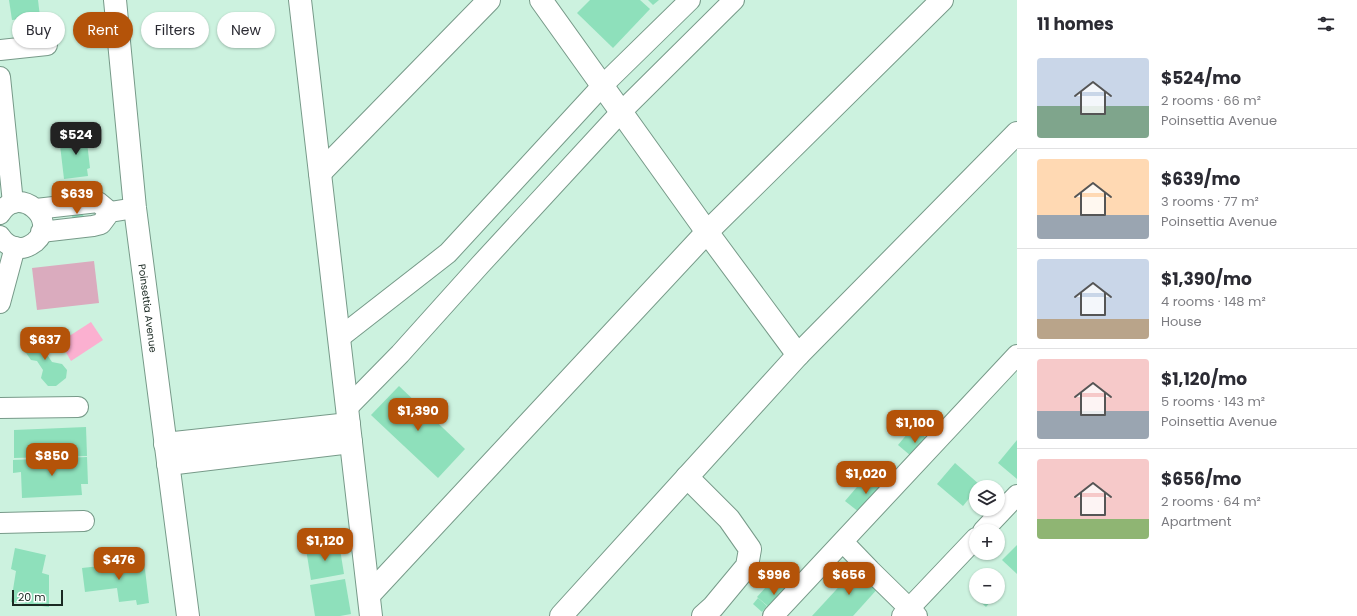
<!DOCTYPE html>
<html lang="en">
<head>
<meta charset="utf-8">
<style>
  body { margin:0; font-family:Poppins,sans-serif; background:#f7f7f7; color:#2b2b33; height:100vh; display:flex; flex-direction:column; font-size:15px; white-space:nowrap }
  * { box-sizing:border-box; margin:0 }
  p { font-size:13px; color:#7c7c81 }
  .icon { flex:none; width:22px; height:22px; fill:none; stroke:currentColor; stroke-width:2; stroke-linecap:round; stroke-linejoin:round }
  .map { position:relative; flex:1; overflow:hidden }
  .drawer { display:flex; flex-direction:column; background:#fff; width:340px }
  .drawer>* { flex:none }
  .banner { position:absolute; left:12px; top:12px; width:380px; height:36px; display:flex; gap:8px }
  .tools { position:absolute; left:969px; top:480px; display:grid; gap:8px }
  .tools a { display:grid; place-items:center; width:36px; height:36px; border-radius:50%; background:#fff; box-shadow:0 1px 3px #0004; font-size:20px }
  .scale { position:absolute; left:12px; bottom:10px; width:51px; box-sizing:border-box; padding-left:4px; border:2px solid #1a2922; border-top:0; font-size:11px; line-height:14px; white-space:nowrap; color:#1a2922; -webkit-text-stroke:3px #fff; paint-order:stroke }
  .price { position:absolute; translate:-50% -34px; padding:0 9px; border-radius:8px; background:#b45309; color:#fff; font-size:13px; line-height:26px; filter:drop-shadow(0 1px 2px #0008) }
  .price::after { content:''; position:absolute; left:50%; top:24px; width:12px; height:9px; margin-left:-6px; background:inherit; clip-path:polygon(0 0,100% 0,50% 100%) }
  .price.on { background:#222; color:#fff }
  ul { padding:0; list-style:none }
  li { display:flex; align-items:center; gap:12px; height:100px; padding:0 20px }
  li+li { border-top:1px solid #e1e1e2 }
  li span { display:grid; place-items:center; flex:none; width:112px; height:80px; border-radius:4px; color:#555 }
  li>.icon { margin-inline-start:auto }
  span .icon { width:48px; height:48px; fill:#fffc; stroke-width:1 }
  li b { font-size:17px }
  h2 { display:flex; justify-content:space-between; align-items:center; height:48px; padding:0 20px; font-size:17px }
  .pill { padding:0 14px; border-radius:18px; background:#fff; box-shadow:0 1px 3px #0004; font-size:14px; line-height:36px }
  .pill.on { background:#b45309; color:#fff }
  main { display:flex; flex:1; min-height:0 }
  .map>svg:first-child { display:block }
</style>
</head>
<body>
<main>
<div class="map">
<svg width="1017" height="616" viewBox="0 0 1017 616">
  <rect width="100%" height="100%" fill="#ccf2df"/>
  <polygon fill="#daabbe" points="94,261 99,303 37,310 32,268"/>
  <polygon fill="#fbb0d0" points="91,322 103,340 71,361 60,342"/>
  <g fill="#8ee0bb">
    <polygon points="9,0 38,0 40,17 12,20"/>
    <polygon points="590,0 640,0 650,9 613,48 577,13"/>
    <polygon points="648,0 659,0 653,5"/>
    <polygon points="85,125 90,168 87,169 88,176 64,179 60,145 76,144 74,126"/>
    <polygon points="82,208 84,220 73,222 71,209"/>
    <polygon points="35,335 44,338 48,345 46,353 52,362 62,364 67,370 66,378 56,386 48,386 41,378 43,370 37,361 31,360 24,350 26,341"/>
    <polygon points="399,386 465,449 438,478 371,415"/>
    <polygon points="926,424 936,433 931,439 920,430"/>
    <polygon points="86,427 87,456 14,458 14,430"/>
    <polygon points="913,427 932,443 917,461 898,445"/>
    <polygon points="1017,440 1017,479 998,463"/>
    <polygon points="87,457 88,484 81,484 82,495 22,498 21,472 13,473 13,460"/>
    <polygon points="955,463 980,485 979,487 976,487 976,490 963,506 937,484"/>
    <polygon points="868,474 886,490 864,516 845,501"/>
    <polygon points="339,543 344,574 311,580 306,549"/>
    <polygon points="1017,545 1017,574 1002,560"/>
    <polygon points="15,548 46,555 42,573 49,575 49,607 11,602 16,571 11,569"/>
    <polygon points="144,561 149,603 137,605 136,600 119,602 117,588 85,592 82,568"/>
    <polygon points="858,566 880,586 853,616 812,616"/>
    <polygon points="345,579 351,614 340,616 315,616 310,585"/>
    <polygon points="773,579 791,594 775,612 757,597"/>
    <polygon points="979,597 994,597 986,607 977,599"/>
    <polygon points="758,598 767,606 762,612 753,604"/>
  </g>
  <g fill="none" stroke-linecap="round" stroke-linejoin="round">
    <defs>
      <g id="minor">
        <polyline points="0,50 47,45"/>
        <polyline points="0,77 13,203"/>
        <polyline points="36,209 98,202 110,212"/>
        <path d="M0 214C18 183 61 220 35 242 31 245 26 248 21 248 12 248 5 244 0 236"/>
        <polyline points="41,232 93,226 101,224 110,212 135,208"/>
        <polyline points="0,303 15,247"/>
        <polyline points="339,338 448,253 602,86 690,0"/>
        <polyline points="0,408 78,407"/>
        <polyline points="347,408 400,354 480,265 621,112 734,0"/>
        <polyline points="0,523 84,521"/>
        <polyline points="983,531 1017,495"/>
        <polyline points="843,542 870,570 917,616"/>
        <polyline points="773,616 1017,355"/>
        <polyline points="902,616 976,538"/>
      </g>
      <g id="tertiary">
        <polyline points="300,0 371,616"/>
        <polyline points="541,0 707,232 798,355"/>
        <polyline points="320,173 489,0"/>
        <polyline points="165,444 349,424"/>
        <polyline points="168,464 351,442"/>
        <polyline points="687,477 729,519 750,549 747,566 713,607 703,616"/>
        <polyline points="369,595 707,232 942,0"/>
        <polyline points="561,616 798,355 1017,133"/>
      </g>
      <g id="secondary">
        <path id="s1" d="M115 0 135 208 188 616"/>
      </g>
    </defs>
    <use href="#minor" stroke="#779a89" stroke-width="22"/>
    <use href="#tertiary" stroke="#779a89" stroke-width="24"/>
    <use href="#secondary" stroke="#779a89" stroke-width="24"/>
    <use href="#minor" stroke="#fff" stroke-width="20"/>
    <use href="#tertiary" stroke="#fff" stroke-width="22"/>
    <use href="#secondary" stroke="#fff" stroke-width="22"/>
  </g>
  <g text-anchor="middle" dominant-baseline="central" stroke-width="4" stroke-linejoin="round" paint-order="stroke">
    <g font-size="10" fill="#1a2922" stroke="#fff">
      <text stroke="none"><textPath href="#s1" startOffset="310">Poinsettia Avenue</textPath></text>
    </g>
  </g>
</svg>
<div class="tools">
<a><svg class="icon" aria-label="layers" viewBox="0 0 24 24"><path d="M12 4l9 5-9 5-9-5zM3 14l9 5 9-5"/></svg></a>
<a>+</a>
<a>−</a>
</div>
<div class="scale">20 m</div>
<b class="price on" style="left:76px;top:156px">$524</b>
<b class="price" style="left:77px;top:215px">$639</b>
<b class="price" style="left:45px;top:361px">$637</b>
<b class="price" style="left:418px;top:432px">$1,390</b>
<b class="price" style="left:915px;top:444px">$1,100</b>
<b class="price" style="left:52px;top:477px">$850</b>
<b class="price" style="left:866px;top:495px">$1,020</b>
<b class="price" style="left:325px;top:562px">$1,120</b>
<b class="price" style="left:119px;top:581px">$476</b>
<b class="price" style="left:774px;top:596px">$996</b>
<b class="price" style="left:849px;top:596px">$656</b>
<div class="banner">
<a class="pill">Buy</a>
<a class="pill on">Rent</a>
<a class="pill">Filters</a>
<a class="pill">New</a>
</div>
</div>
<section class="drawer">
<h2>11 homes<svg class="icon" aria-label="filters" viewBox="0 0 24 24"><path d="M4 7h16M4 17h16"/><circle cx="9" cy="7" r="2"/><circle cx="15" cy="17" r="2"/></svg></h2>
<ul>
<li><span style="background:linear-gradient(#c9d6e8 60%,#7fa58c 0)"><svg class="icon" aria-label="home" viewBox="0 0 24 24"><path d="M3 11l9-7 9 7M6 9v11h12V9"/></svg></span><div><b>$524/mo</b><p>2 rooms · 66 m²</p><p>Poinsettia Avenue</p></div></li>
<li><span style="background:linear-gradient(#ffd9b3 70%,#9aa5b1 0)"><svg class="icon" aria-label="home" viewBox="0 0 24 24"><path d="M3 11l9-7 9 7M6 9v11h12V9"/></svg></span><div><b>$639/mo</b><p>3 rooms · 77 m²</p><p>Poinsettia Avenue</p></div></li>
<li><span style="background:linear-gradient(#c9d6e8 75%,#b9a48a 0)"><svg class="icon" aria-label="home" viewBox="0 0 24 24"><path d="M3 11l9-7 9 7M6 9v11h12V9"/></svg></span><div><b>$1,390/mo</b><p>4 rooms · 148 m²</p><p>House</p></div></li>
<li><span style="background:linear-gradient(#f6c9c9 65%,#9aa5b1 0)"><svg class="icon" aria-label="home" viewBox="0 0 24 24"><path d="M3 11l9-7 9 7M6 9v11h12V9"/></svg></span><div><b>$1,120/mo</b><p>5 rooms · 143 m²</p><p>Poinsettia Avenue</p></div></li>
<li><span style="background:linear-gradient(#f6c9c9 75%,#8fb573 0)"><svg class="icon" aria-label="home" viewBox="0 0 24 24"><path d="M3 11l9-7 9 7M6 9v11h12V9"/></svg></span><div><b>$656/mo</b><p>2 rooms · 64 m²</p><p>Apartment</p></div></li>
</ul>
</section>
</main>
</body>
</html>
